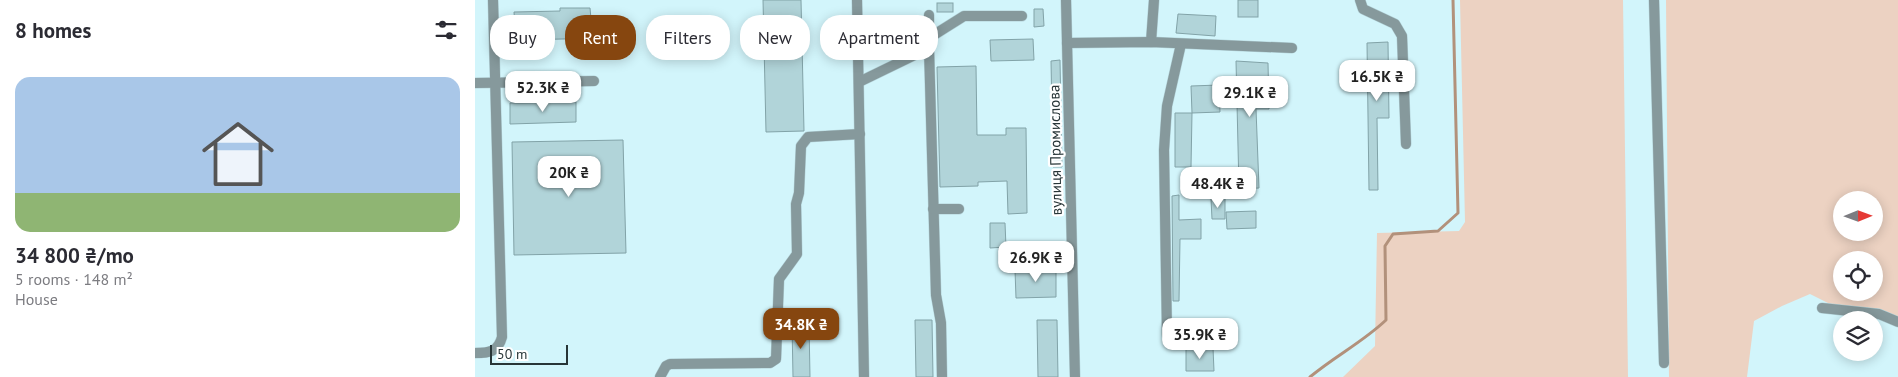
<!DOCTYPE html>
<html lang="en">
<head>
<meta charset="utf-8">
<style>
  body { margin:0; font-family:"PT Sans",sans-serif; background:#f2f2f3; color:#2b2b33; height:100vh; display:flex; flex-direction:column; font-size:19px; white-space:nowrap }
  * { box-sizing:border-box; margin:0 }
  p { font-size:16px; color:#7c7c81 }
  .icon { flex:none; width:28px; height:28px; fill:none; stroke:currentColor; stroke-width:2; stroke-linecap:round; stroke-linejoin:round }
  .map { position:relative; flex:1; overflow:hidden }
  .drawer { display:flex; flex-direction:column; background:#fff; width:475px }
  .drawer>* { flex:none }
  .top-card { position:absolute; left:15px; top:15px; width:475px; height:45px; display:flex; gap:10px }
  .needle { width:32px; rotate:89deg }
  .fabs { position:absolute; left:1358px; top:191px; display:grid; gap:10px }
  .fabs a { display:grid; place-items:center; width:50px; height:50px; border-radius:50%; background:#fff; box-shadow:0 2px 12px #0003; font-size:25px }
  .scale { position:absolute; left:15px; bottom:12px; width:78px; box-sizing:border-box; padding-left:5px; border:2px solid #273537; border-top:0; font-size:14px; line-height:18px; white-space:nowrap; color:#273537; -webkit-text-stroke:4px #fff; paint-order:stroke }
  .price { position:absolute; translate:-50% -42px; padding:0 11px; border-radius:10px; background:#fff; color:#222; font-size:16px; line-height:32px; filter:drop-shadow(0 1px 2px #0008) }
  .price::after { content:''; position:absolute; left:50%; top:30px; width:15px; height:11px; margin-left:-8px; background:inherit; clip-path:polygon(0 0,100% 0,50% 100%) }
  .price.selected { background:#86460f; color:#fff }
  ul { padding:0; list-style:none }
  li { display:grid; align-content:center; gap:10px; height:265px; padding:0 15px }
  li+li { border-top:1px solid #e1e1e2 }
  li span { display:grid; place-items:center; height:155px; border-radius:15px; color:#555 }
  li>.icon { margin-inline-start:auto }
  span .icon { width:90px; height:90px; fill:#fffc; stroke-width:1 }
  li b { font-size:21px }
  h2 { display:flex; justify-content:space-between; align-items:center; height:60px; padding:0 15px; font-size:21px }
  .chip { padding:0 18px; border-radius:20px; background:#fff; box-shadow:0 2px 12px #0003; font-size:18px; line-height:45px }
  .chip.selected { background:#86460f; color:#fff }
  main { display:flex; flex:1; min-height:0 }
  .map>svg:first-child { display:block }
</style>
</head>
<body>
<main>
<section class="drawer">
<h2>8 homes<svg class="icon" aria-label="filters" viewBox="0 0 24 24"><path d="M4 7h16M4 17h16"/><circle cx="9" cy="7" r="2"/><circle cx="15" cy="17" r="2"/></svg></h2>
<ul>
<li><span style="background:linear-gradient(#a9c7e8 75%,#8fb573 0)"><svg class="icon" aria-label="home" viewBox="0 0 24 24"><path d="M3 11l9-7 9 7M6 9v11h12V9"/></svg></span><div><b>34 800 ₴/mo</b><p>5 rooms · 148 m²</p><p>House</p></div></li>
</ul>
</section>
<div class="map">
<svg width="1423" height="377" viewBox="0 0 1423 377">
  <rect width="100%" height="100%" fill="#d2f5fb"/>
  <g fill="#ecd2c2" fill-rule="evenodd">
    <polygon points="985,0 1148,0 1153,377 868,377 900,346 902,233 984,231 990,222"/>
    <path d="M1191 0H1423V317L1405 309 1355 304 1335 294 1307 306 1279 321 1272 377H1194ZM1366 200H1399V232H1366ZM1366 260H1399V292H1366Z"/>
  </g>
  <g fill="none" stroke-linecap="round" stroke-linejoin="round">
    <path stroke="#b2917b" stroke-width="3" d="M835 377C860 356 888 342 911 320L910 246 918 234 963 231 983 213 978 0"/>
  </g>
  <g fill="#b1d4d9" stroke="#82a3a8">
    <polygon points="288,0 326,0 329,131 291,132"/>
    <rect x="763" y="0" width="20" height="17"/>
    <rect x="462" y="3" width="16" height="9"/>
    <polygon points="85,8 115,8 116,19 134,19 134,38 41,40 39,12 85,11"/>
    <polygon points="559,9 568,9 569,26 559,27"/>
    <polygon points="703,14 741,16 740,36 701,33"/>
    <polygon points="558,39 559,60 516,61 515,40"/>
    <polygon points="913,42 914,118 902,118 903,190 894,190 892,43"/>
    <polygon points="585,60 587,167 578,167 576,61"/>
    <polygon points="761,61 793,63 794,109 781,109 784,188 764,189"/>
    <polygon points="501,66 502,135 531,135 531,128 551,128 552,213 533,214 532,181 503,182 503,186 465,187 462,67"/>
    <polygon points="744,85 745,112 717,113 716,86"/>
    <polygon points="101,102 101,122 35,124 35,103"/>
    <polygon points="700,113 717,113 716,167 700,167"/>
    <polygon points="148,140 151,253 39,255 37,142"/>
    <polygon points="704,195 704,220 726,219 726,239 705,239 704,301 698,301 697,196"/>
    <polygon points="750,198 750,219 737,219 736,199"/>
    <polygon points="781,211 781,228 752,229 751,212"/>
    <polygon points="515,223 530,223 531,247 515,248"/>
    <polygon points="581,269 581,297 541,298 540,270"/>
    <polygon points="440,320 457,320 458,377 441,377"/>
    <polygon points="562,320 582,320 583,377 563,377"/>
    <polygon points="317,324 334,324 335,377 318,377"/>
    <polygon points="711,348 738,348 739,371 711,371"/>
  </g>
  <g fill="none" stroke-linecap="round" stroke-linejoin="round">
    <defs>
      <g id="minor">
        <polyline points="382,0 389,377"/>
        <polyline points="591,0 600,377"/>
        <polyline points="885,0 888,9 920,24 927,36 931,144"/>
        <polyline points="1179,0 1189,363"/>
        <polyline points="454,38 489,16 547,16"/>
        <polyline points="454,42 454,15"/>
        <polyline points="676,42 679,0"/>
        <polyline points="592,43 676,42 817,48"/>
        <polyline points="384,82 454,48 461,295 466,323 467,377"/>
        <polyline points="0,83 119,81"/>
        <polyline points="458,209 484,209"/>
        <polyline points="1347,308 1404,314 1423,322"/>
        <polyline points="692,335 689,150 692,106 706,44"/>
        <path d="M0 353C14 353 23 352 27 337L18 0"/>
        <polyline points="185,377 191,366 195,364 295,363 301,359 304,279 322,254 321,204 324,193 326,146 333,137 385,134"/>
      </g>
    </defs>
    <use href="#minor" stroke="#b3d2d8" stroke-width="11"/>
    <use href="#minor" stroke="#86999c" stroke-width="10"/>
  </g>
  <g text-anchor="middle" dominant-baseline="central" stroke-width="4.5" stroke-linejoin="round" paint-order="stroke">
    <g font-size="15" fill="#273537" stroke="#fff">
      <text transform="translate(580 150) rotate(-91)">вулиця Промислова</text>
    </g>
  </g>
</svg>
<div class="fabs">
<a><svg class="needle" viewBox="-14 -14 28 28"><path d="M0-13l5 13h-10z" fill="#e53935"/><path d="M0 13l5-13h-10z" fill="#7c7c81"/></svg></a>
<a><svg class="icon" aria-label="locate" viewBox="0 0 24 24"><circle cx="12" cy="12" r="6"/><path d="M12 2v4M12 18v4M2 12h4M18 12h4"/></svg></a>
<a><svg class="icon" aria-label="layers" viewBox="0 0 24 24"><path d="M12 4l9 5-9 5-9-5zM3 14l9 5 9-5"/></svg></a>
</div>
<div class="scale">50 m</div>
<b class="price" style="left:902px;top:102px">16.5K ₴</b>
<b class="price" style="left:68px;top:113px">52.3K ₴</b>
<b class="price" style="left:775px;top:118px">29.1K ₴</b>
<b class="price" style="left:94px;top:198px">20K ₴</b>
<b class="price" style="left:743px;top:209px">48.4K ₴</b>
<b class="price" style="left:561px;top:283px">26.9K ₴</b>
<b class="price selected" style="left:326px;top:350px">34.8K ₴</b>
<b class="price" style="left:725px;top:360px">35.9K ₴</b>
<div class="top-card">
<a class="chip">Buy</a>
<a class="chip selected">Rent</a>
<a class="chip">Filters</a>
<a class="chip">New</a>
<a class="chip">Apartment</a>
</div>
</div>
</main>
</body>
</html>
